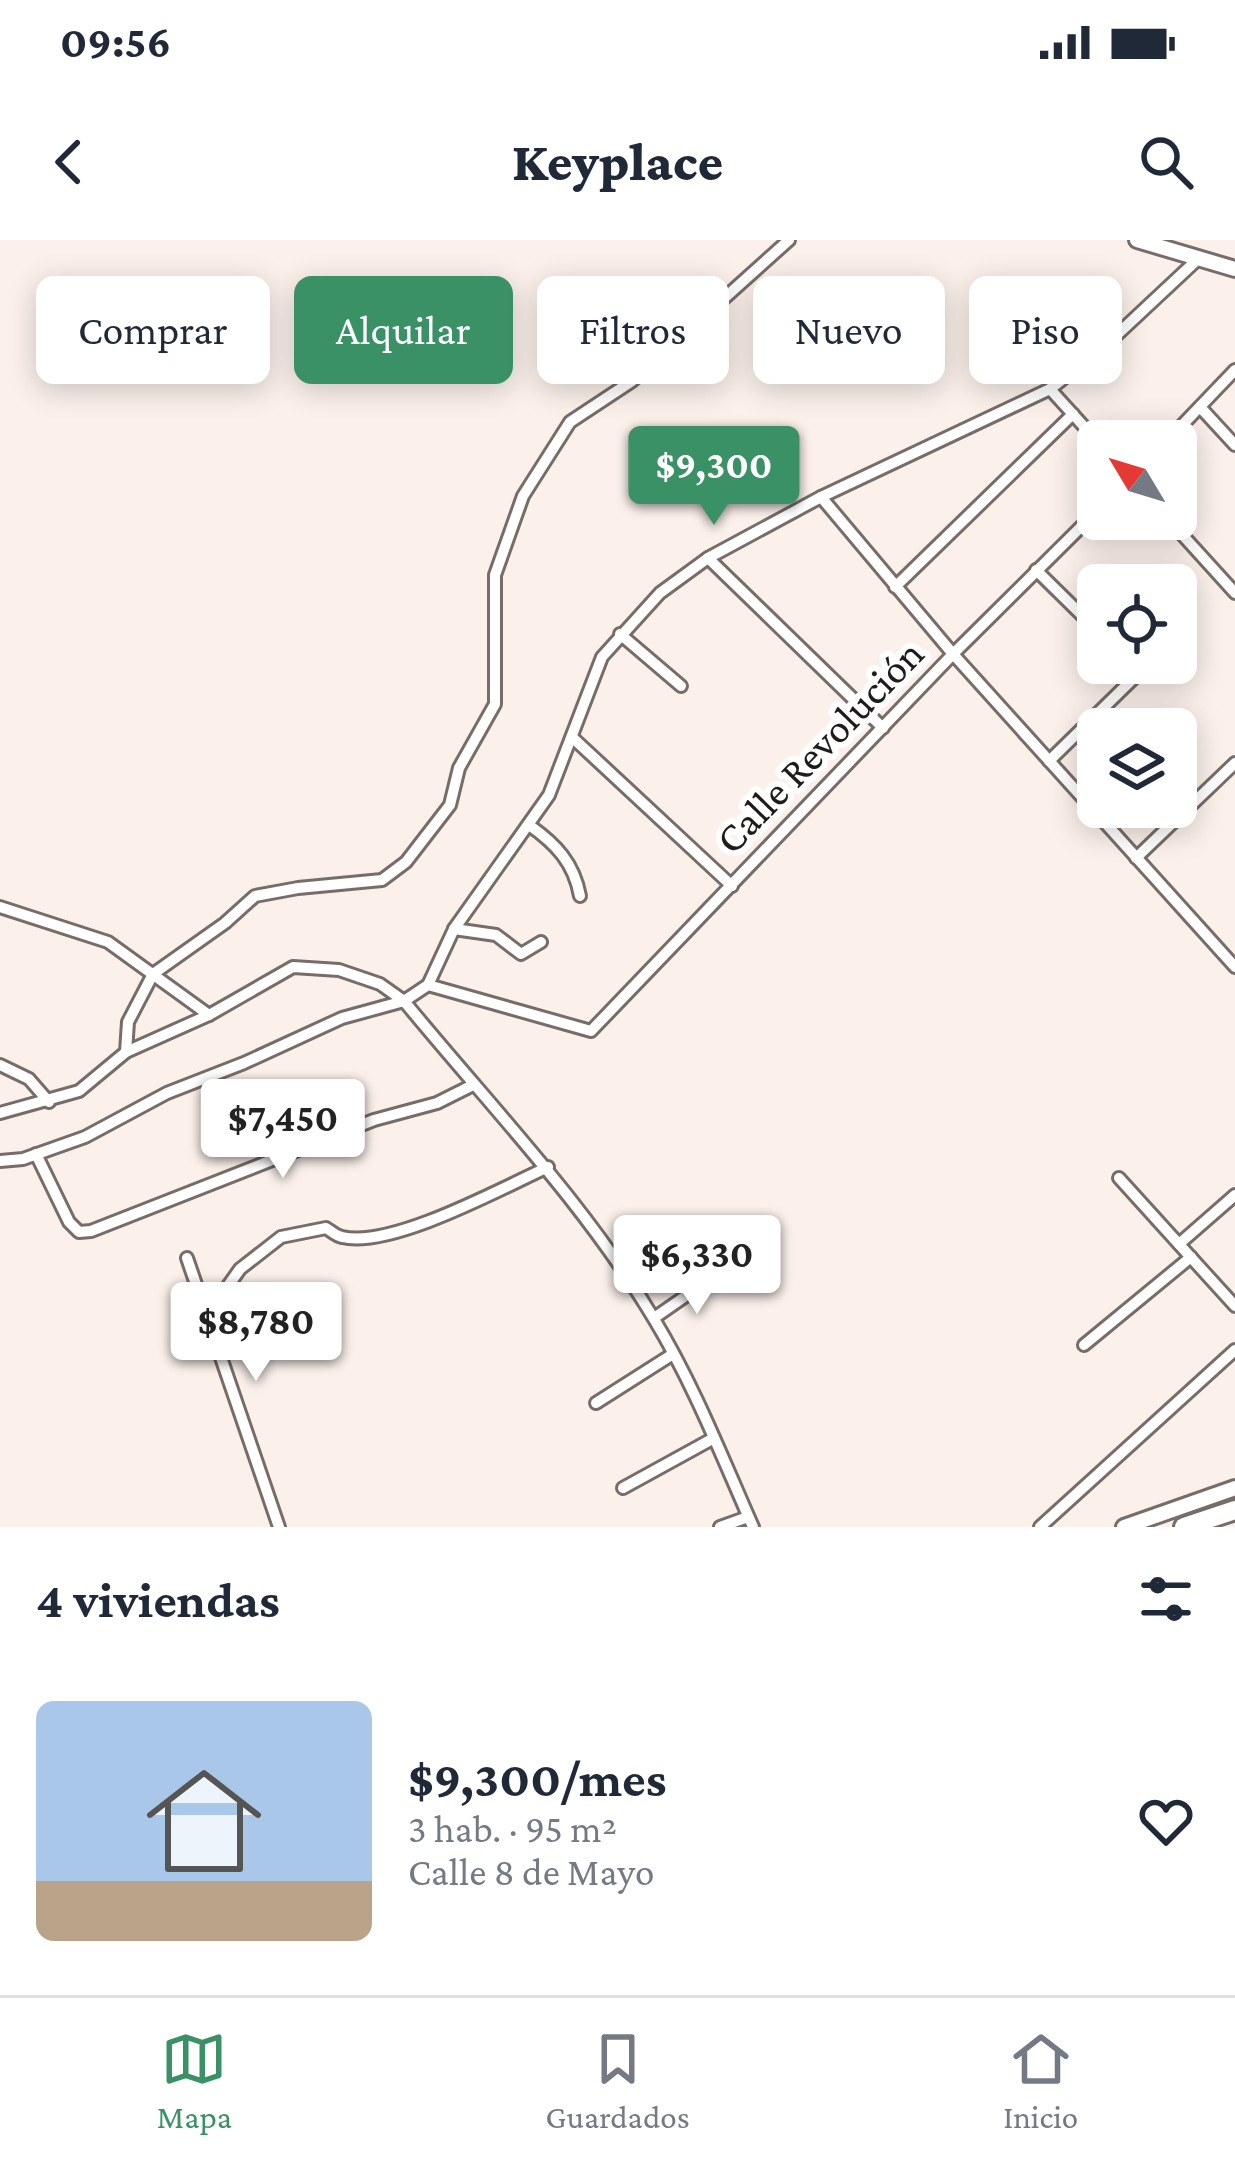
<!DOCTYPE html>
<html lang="es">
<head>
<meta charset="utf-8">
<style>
  body { margin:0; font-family:"Crimson Pro",serif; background:#f2f2f3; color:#1f2937; height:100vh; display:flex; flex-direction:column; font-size:45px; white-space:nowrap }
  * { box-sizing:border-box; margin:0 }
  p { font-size:39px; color:#747a83 }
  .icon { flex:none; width:66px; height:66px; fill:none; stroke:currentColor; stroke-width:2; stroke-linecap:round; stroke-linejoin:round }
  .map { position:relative; height:1287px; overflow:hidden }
  .details { display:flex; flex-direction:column; background:#fff; flex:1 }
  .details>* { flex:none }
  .hud { position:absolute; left:36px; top:36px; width:1164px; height:108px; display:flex; gap:24px }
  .needle { width:78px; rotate:308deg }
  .buttons { position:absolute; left:1077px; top:180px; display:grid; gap:24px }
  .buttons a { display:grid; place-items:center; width:120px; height:120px; border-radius:18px; background:#fff; box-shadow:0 6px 30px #0003; font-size:60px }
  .price { position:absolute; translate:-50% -102px; padding:0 27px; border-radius:12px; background:#fff; color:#222; font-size:39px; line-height:78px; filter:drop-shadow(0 3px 6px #0008) }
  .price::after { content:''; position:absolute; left:50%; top:72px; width:36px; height:27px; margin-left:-18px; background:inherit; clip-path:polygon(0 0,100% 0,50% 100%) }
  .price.active { background:#3a9165; color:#fff }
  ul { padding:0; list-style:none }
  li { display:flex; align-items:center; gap:36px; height:300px; padding:0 36px }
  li+li { border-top:3px solid #e0e1e3 }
  li span { display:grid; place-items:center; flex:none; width:336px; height:240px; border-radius:18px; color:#555 }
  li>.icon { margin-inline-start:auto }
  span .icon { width:144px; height:144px; fill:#fffc; stroke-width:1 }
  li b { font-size:51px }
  h2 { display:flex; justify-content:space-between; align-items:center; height:144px; padding:0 36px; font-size:51px }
  .chip { padding:0 42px; border-radius:18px; background:#fff; box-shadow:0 6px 30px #0003; font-size:42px; line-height:108px }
  .chip.active { background:#3a9165; color:#fff }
  .status { display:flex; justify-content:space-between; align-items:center; height:84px; padding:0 60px; background:#fff; direction:ltr }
  .status svg { height:33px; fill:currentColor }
  header { display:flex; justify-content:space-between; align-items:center; height:156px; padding:0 36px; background:#fff; font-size:54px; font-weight:800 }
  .tab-bar { display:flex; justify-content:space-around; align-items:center; height:168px; border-top:3px solid #e0e1e3; background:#fff; font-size:33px; color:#747a83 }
  .tab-bar a { display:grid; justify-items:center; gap:6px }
  .tab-bar .active { color:#3a9165 }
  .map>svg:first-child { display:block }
</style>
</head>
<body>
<div class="status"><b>09:56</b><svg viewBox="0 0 49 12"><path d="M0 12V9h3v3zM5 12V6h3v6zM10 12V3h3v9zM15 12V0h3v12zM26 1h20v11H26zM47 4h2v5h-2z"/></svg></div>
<header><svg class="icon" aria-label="back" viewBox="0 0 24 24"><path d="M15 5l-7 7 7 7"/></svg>Keyplace<svg class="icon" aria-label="search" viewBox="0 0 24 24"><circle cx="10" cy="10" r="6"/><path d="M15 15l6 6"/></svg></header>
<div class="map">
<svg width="1235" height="1287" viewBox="0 0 1235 1287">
  <rect width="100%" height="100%" fill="#fbf0ea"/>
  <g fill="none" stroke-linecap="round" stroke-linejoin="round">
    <defs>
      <g id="minor">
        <polyline points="1050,149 1098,202"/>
        <polyline points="1200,167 1235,205"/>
        <polyline points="1167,201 1235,130"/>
        <polyline points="821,257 953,414 1235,727"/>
        <polyline points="1168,279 1235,353"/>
        <polyline points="708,318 883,488"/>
        <polyline points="1036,330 1098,391"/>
        <polyline points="895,347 1073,174"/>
        <polyline points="620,394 681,446"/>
        <polyline points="574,499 732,646"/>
        <polyline points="1049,521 1140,432 1131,423"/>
        <path d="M529 585C556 604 574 623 580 656"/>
        <polyline points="1136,618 1235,523"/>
        <polyline points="0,667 108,702 209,775"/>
        <polyline points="454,689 496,695 521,714 541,702"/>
        <polyline points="428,745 454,689 549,555 602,417 660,353 708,318 821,257 1050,149 1106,105 1198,19"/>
        <polyline points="428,745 591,791 953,414 1098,270"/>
        <polyline points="126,812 128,782 153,734 225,683 255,656 298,648 382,640 406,622 450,565 459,528 495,464 495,335 523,256 570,182 632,141 789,0"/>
        <polyline points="0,825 29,839 49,862"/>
        <path d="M0 873 79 851 126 812 209 775 293 727 339 730 380 744 404 761C490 866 584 962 654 1079 694 1145 722 1217 753 1287"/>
        <polyline points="36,914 69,982 79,992 91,991 374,880 437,863 473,845"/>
        <polyline points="0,921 23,919 85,897 167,853 244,823 342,778 404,761 428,745"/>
        <polyline points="1119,938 1235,1066"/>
        <polyline points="1179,1004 1235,955"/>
        <polyline points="187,1018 279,1287"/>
        <path d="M208 1074 240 1029 281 997 326 988C331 991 336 996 342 997 391 1009 502 948 548 927"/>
        <polyline points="654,1078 713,1037"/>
        <polyline points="1084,1105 1191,1017"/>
        <polyline points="596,1163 673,1114"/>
        <polyline points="623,1248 714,1198"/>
        <polyline points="720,1287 748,1277"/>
        <polyline points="1040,1287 1235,1110"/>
      </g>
      <g id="tertiary">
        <polyline points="1137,0 1235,29"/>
        <polyline points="1124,1287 1235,1248"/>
      </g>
      <polyline id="primary" points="1184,1287 1235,1270"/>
    </defs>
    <use href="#minor" stroke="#776d68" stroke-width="16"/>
    <use href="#tertiary" stroke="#776d68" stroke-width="20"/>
    <use href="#primary" stroke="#776d68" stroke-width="24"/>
    <use href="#minor" stroke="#fff" stroke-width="10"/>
    <use href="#tertiary" stroke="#fff" stroke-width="14"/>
    <use href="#primary" stroke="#fff" stroke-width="18"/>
  </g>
  <g text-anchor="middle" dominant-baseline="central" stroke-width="12" stroke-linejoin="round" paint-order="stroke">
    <g font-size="42" fill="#1f1b19" stroke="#fff">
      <text transform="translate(819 506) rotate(-46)">Calle Revolución</text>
    </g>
  </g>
</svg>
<div class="buttons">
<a><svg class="needle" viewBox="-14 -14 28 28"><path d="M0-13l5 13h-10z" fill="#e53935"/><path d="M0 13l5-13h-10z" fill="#747a83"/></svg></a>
<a><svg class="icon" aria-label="locate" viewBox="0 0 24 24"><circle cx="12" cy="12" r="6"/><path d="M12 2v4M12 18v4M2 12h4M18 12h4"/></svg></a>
<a><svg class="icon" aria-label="layers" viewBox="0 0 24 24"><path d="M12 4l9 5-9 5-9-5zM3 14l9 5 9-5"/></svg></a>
</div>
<b class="price active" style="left:714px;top:288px">$9,300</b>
<b class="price" style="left:283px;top:941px">$7,450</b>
<b class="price" style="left:697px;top:1077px">$6,330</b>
<b class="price" style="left:256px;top:1144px">$8,780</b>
<div class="hud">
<a class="chip">Comprar</a>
<a class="chip active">Alquilar</a>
<a class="chip">Filtros</a>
<a class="chip">Nuevo</a>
<a class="chip">Piso</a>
</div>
</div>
<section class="details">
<h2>4 viviendas<svg class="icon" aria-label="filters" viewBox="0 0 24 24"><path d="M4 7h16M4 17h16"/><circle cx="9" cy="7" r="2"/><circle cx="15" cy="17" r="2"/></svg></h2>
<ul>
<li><span style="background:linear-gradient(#a9c7e8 75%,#b9a48a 0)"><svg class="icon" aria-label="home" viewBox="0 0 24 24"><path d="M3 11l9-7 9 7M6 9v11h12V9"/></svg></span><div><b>$9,300/mes</b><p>3 hab. · 95 m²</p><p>Calle 8 de Mayo</p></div><svg class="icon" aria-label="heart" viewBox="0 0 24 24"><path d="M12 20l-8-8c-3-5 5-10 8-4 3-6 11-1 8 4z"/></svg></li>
</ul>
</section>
<nav class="tab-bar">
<a class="active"><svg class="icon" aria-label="map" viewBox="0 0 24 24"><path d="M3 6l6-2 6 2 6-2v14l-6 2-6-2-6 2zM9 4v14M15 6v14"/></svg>Mapa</a>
<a><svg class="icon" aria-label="saved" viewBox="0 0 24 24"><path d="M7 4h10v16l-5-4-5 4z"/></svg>Guardados</a>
<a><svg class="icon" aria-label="home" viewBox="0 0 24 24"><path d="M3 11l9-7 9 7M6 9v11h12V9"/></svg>Inicio</a>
</nav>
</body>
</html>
